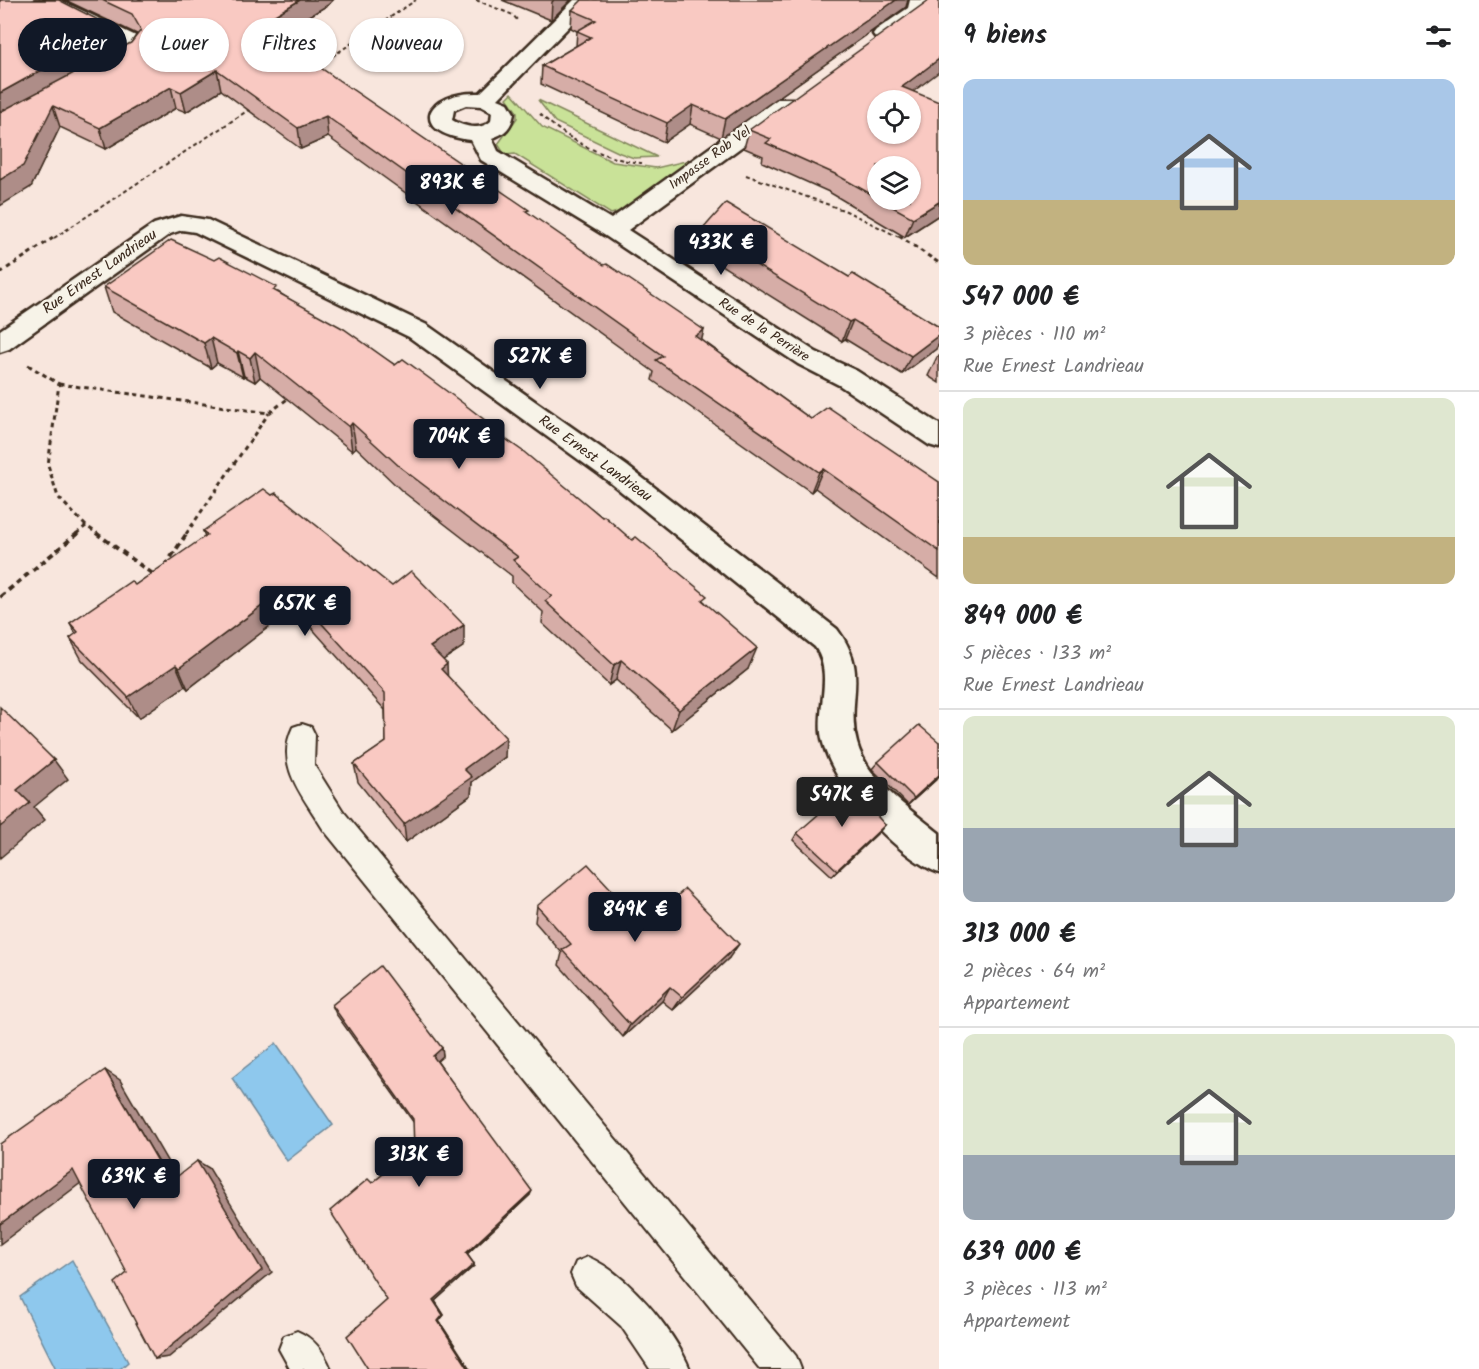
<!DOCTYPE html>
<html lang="fr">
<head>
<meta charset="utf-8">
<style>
  body { margin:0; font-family:Kalam,sans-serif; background:#f2f2f2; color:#202124; height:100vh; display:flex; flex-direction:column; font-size:22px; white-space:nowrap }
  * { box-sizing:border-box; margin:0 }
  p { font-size:20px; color:#757577 }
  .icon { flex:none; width:33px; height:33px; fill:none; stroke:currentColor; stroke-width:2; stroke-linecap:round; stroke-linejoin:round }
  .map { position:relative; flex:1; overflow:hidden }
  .sheet { display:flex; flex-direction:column; background:#fff; width:540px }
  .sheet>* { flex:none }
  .hud { position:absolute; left:18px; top:18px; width:570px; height:54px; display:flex; gap:12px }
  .tools { position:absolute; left:867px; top:90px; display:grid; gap:12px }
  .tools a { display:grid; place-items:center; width:54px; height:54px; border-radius:50%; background:#fff; box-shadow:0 2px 4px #0004; font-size:30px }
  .price { position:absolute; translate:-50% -51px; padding:0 14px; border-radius:6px; background:#111827; color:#fff; font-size:20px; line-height:39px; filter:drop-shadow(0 2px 3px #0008) }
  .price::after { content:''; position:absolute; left:50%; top:36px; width:18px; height:14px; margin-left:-9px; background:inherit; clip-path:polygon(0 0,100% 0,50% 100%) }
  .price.current { background:#222; color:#fff }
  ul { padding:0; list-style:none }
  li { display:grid; align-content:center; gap:12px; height:318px; padding:0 24px }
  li+li { border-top:2px solid #e0e0e0 }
  li span { display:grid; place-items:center; height:186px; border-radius:12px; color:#555 }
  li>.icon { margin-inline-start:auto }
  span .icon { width:108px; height:108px; fill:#fffc; stroke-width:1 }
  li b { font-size:26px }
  h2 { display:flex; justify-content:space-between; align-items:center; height:72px; padding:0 24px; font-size:26px }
  .chip { padding:0 21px; border-radius:27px; background:#fff; box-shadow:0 2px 4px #0004; font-size:21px; line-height:54px }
  .chip.current { background:#111827; color:#fff }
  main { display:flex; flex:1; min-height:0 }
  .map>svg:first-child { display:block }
</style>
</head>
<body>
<main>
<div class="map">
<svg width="939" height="1369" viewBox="0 0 939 1369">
  <rect width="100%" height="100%" fill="#f8e6dd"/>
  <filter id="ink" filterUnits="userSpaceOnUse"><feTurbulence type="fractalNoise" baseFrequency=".0167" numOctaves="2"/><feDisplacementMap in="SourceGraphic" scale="12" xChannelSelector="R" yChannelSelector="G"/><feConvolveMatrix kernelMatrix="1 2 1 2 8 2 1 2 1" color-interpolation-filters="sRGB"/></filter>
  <g filter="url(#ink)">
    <g fill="#c9e298" stroke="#82865b" stroke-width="1.5">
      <polygon points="512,93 542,127 613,162 656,168 690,160 695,162 627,209 611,214 515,154 505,155 498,144 517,118 517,112 507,98"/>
      <polygon points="538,100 657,157 634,158 620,153 555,122"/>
    </g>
    <g fill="#8ec8ed" stroke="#6d899a" stroke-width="1.5">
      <polygon points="276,1043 333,1125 287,1161 232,1078"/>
      <polygon points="72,1260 128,1362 120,1369 56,1369 20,1297"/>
    </g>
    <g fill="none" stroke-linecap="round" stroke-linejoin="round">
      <defs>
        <g id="lane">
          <path d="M302 724 311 727 315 735 314 765 343 811 796 1356 801 1369H760L323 829C304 797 274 766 293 727Z"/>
          <path d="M588 1257C627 1273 674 1330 690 1369H650L621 1326 576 1286 571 1274 576 1262Z"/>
          <path d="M297 1331C314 1338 324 1352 331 1369H290L279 1349 284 1336Z"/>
        </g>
        <g id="street">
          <path d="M35 0H60L136 36 144 49C134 64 115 81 96 76L93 72C101 61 116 60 124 49L121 44 38 4Z"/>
          <path d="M574 0H595L498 99 508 103 514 113C512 127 505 134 492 138L498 151 611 219 777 99H793L796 104 793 109 628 230 816 352 857 371 939 424V448L929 445 839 385 798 364 604 235 481 160 471 140C407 133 424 91 480 93ZM466 105 481 106 492 112 491 121C480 131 464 127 452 120L454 110Z"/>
          <path d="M910 0H930L931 5C921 19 894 43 876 38L873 34 876 30 908 8Z"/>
          <path d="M181 216 208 220 427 325 627 466 837 629C871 674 845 698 857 743 867 781 910 809 939 833V873C895 856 827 781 821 733 818 704 833 673 815 647L607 480 409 337 195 232 182 230 170 234 9 349 0 352V330L154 224Z"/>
        </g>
      </defs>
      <use href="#lane" stroke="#3b2a1e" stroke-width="4"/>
      <use href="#street" stroke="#3b2a1e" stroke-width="5"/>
      <g stroke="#3b2a1e" stroke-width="2" stroke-dasharray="4 3" stroke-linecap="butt">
        <polyline points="476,0 513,15 518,21"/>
        <polyline points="315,68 416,0"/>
        <path d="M540 114C566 139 605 160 642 163"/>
        <polyline points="746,175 846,211 901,238"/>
        <polyline points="54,238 250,109"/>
      </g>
      <g stroke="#3b2a1e" stroke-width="3" stroke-dasharray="4.5 4" stroke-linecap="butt">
        <polyline points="899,236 939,263"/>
        <polyline points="0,273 56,236"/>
        <polyline points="28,365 59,384 48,465 58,497 86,526"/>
        <polyline points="59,384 269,413 290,397"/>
        <polyline points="76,534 86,526 98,534"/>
        <polyline points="186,534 269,413"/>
      </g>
      <g stroke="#3b2a1e" stroke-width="4" stroke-dasharray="6 4.5" stroke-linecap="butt">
        <polyline points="96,533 154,575"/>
        <polyline points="165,566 187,533"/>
        <polyline points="0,597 78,533"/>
      </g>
      <use href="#lane" fill="#f7f3e8" fill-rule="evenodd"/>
      <use href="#street" fill="#f7f3e8" fill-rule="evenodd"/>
    </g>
    <g fill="#d6ada7" stroke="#3b2a1e" stroke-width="1.5" fill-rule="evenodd">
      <polygon points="0,0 121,48 131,43 137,34 65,0 333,0 328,5 275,37 528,213 702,340 811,419 939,482 939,578 815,488 811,492 652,380 654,372 328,137 301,149 221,90 186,112 176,108 106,149 60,127 31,187"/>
      <polygon points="502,0 571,0 551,20"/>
      <polygon points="906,7 721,138 690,124 664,142 541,84 542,66 576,46 577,31 571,28 572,10"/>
      <path d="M914 91 939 215 905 237 829 192 762 162 763 156 744 148 749 130ZM878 166 910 200H878Z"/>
      <polygon points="701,231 849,277 939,327 939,344 936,349 902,374 845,339 842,341 697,250"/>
      <polygon points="104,287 278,292 395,365 485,425 602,517 705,602 748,669 672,730 616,680 609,685 542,623 543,612 512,583 512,576 402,491 356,447 352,451 260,377 255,382 244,376 243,377 217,363 211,368 112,312"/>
      <polygon points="939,356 939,383 928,376 937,357"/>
      <polygon points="203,531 464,646 443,660 447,676 505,757 472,782 471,795 406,842 358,782 354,764 386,742 385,710 300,615 290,622 283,616 188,689 185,686 139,718 82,660 70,638 76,634 70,623 135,585 205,537"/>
      <polygon points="939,742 939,777 908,805 872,769 878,762"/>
      <polygon points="885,825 879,832 832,876 793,840 797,833"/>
      <polygon points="537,906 644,925 729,958 673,1010 662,1001 623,1037 559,965 562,953 535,922"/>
      <polygon points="332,1005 442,1048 443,1056 437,1061 530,1195 467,1254 474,1264 474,1266 435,1301 444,1315 439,1321 470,1369 368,1369 387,1300 372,1183 414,1149 414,1123 336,1014"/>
    </g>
    <g fill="#ae8d88" stroke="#3b2a1e" stroke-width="1.5">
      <polygon points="300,0 333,0 328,5 261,45 258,25"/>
      <polygon points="554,0 571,0 551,20 552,2"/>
      <polygon points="896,0 908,0 906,7 721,138 725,119"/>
      <polygon points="116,29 121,49 0,118 0,93"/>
      <polygon points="939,59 939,72 902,100 902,87"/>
      <polygon points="217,70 221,90 186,112 181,92"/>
      <polygon points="171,87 176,108 106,149 100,128"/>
      <polygon points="693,105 690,124 664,142 667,123"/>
      <polygon points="53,106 60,127 31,187 0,206 0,180"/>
      <polygon points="326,116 328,137 301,149 298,128"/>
      <polygon points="939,202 939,215 905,237 913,218"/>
      <polygon points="853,320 845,339 842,341 849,322"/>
      <polygon points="704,330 699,351 695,336"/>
      <polygon points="939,335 939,344 936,349 902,374 911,356"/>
      <polygon points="211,338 217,363 211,368 204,343"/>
      <polygon points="238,351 244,376 243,377 237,353"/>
      <polygon points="255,352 260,377 255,382 250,358"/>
      <polygon points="352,423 356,447 352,451 349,427"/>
      <polygon points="823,469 815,488 811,492 819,472"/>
      <polygon points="294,593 300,615 290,622 284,600"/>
      <polygon points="278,594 283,616 188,689 179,668"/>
      <polygon points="464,625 464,646 431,668 430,647"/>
      <polygon points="757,648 748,669 672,730 679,710"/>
      <polygon points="621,660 616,680 609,685 614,665"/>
      <polygon points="447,664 448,685 441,669"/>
      <polygon points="176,665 185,686 139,718 128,697"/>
      <polygon points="506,738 505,757 472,782 471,795 406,842 404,824 464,769"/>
      <polygon points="54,760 68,779 34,807 45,820 0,858 0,827 17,790"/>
      <polygon points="939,775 939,777 908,805 914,798"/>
      <polygon points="885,825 879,832 832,876 837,870"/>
      <polygon points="739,944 729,958 673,1010 682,997"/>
      <polygon points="670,987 662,1001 623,1037 630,1025"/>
      <polygon points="442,1048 443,1056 434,1064 433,1056"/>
      <polygon points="105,1070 120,1080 183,1188 170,1182"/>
      <polygon points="197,1161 209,1168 272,1272 169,1357 155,1359"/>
      <polygon points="73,1170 90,1176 0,1244 0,1224"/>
      <polygon points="532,1191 530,1195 466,1255 466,1253"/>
      <polygon points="474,1264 474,1266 435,1301 444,1315 439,1321 470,1369 469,1369 438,1321 433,1300"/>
    </g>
    <g fill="#f9c9c2" stroke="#3b2a1e" stroke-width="1.5" fill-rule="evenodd">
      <polygon points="0,0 59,0 116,29 0,93"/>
      <polygon points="102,0 300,0 258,25 529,210 526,211 604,265 607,264 704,330 695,336 811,419 828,407 939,482 939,551 823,469 819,472 656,360 663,356 326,116 298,128 217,70 181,92 171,87 100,128 53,106 23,166 0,180 0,112 131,43 141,30 132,14"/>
      <polygon points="582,0 896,0 725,119 693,105 667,123 542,66 591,37 577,31 596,20 572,10"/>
      <path d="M929 0H939V59L902 87 939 102V202L913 218 880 200H910V166H878V198L835 174 766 143 771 139 749 130ZM878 100H910V134H878Z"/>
      <polygon points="726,203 849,277 853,274 939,327 939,335 911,356 853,320 849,322 701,231"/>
      <polygon points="171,240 214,260 219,257 277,287 273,290 344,329 395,365 403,359 464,404 486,421 483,423 524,452 602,517 604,516 632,540 636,537 707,596 702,600 757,648 679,710 621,660 614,665 545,601 552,596 513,560 518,557 400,467 352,423 349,427 255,352 250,358 238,351 237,353 211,338 204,343 104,287"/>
      <polygon points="264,489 272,495 276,493 392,586 411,571 464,625 430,647 447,664 441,669 506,738 464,769 472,777 404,824 354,764 386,742 385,693 294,593 284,600 278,594 179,668 176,665 128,697 70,638 78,632 70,623 131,581 135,585 207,535 203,531"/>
      <polygon points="0,707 54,760 17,790 30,803 0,827"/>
      <polygon points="919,725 939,742 939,775 914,798 878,762"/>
      <polygon points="851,786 885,825 837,870 797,833"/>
      <polygon points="588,864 644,925 685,889 739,944 682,997 670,987 630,1025 562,950 571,944 537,906"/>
      <polygon points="380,966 442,1048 433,1056 532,1191 466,1253 474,1264 433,1300 443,1315 438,1321 469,1369 368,1369 347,1336 387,1300 330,1211 368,1179 372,1183 414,1149 413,1119 332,1005"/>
      <polygon points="105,1070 170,1182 197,1161 262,1270 155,1359 115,1283 127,1273 73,1170 0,1224 0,1144"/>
    </g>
  </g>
  <g text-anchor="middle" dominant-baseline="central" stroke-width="4.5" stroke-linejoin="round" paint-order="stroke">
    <g font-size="14" fill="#3b2a1e" stroke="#f7f3e8">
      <text transform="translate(710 158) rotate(-36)">Impasse Rob Vel</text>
      <text transform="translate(764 330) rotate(33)">Rue de la Perrière</text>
    </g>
    <g font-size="15" fill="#3b2a1e" stroke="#f7f3e8">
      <text transform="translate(100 272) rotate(-35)">Rue Ernest Landrieau</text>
      <text transform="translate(595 459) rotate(36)">Rue Ernest Landrieau</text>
    </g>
  </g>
</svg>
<div class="tools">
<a><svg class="icon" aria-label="locate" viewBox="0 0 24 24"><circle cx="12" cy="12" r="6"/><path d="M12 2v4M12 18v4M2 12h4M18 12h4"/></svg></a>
<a><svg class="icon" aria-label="layers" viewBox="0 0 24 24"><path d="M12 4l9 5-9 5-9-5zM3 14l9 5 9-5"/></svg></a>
</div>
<b class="price" style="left:452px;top:216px">893K €</b>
<b class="price" style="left:721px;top:276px">433K €</b>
<b class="price" style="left:540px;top:390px">527K €</b>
<b class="price" style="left:459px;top:470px">704K €</b>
<b class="price" style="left:305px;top:637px">657K €</b>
<b class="price current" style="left:842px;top:828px">547K €</b>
<b class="price" style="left:635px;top:943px">849K €</b>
<b class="price" style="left:419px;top:1188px">313K €</b>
<b class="price" style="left:134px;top:1210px">639K €</b>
<div class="hud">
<a class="chip current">Acheter</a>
<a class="chip">Louer</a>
<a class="chip">Filtres</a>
<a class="chip">Nouveau</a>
</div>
</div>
<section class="sheet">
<h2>9 biens<svg class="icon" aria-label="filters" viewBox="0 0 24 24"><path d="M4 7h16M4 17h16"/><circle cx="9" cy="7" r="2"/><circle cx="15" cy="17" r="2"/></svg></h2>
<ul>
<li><span style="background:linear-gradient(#a9c7e8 65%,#c2b280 0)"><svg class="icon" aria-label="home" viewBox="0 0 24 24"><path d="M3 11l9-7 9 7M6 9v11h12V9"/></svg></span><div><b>547 000 €</b><p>3 pièces · 110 m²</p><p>Rue Ernest Landrieau</p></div></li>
<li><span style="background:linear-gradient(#dfe7d0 75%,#c2b280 0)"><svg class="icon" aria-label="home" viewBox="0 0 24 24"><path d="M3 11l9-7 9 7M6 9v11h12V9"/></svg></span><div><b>849 000 €</b><p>5 pièces · 133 m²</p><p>Rue Ernest Landrieau</p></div></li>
<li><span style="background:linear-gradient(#dfe7d0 60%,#9aa5b1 0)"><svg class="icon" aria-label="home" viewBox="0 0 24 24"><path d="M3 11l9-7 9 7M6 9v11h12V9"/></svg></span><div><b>313 000 €</b><p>2 pièces · 64 m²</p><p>Appartement</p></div></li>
<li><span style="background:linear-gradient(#dfe7d0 65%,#9aa5b1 0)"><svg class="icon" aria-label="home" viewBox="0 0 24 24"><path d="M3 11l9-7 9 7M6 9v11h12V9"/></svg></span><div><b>639 000 €</b><p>3 pièces · 113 m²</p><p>Appartement</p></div></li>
</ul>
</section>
</main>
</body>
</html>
